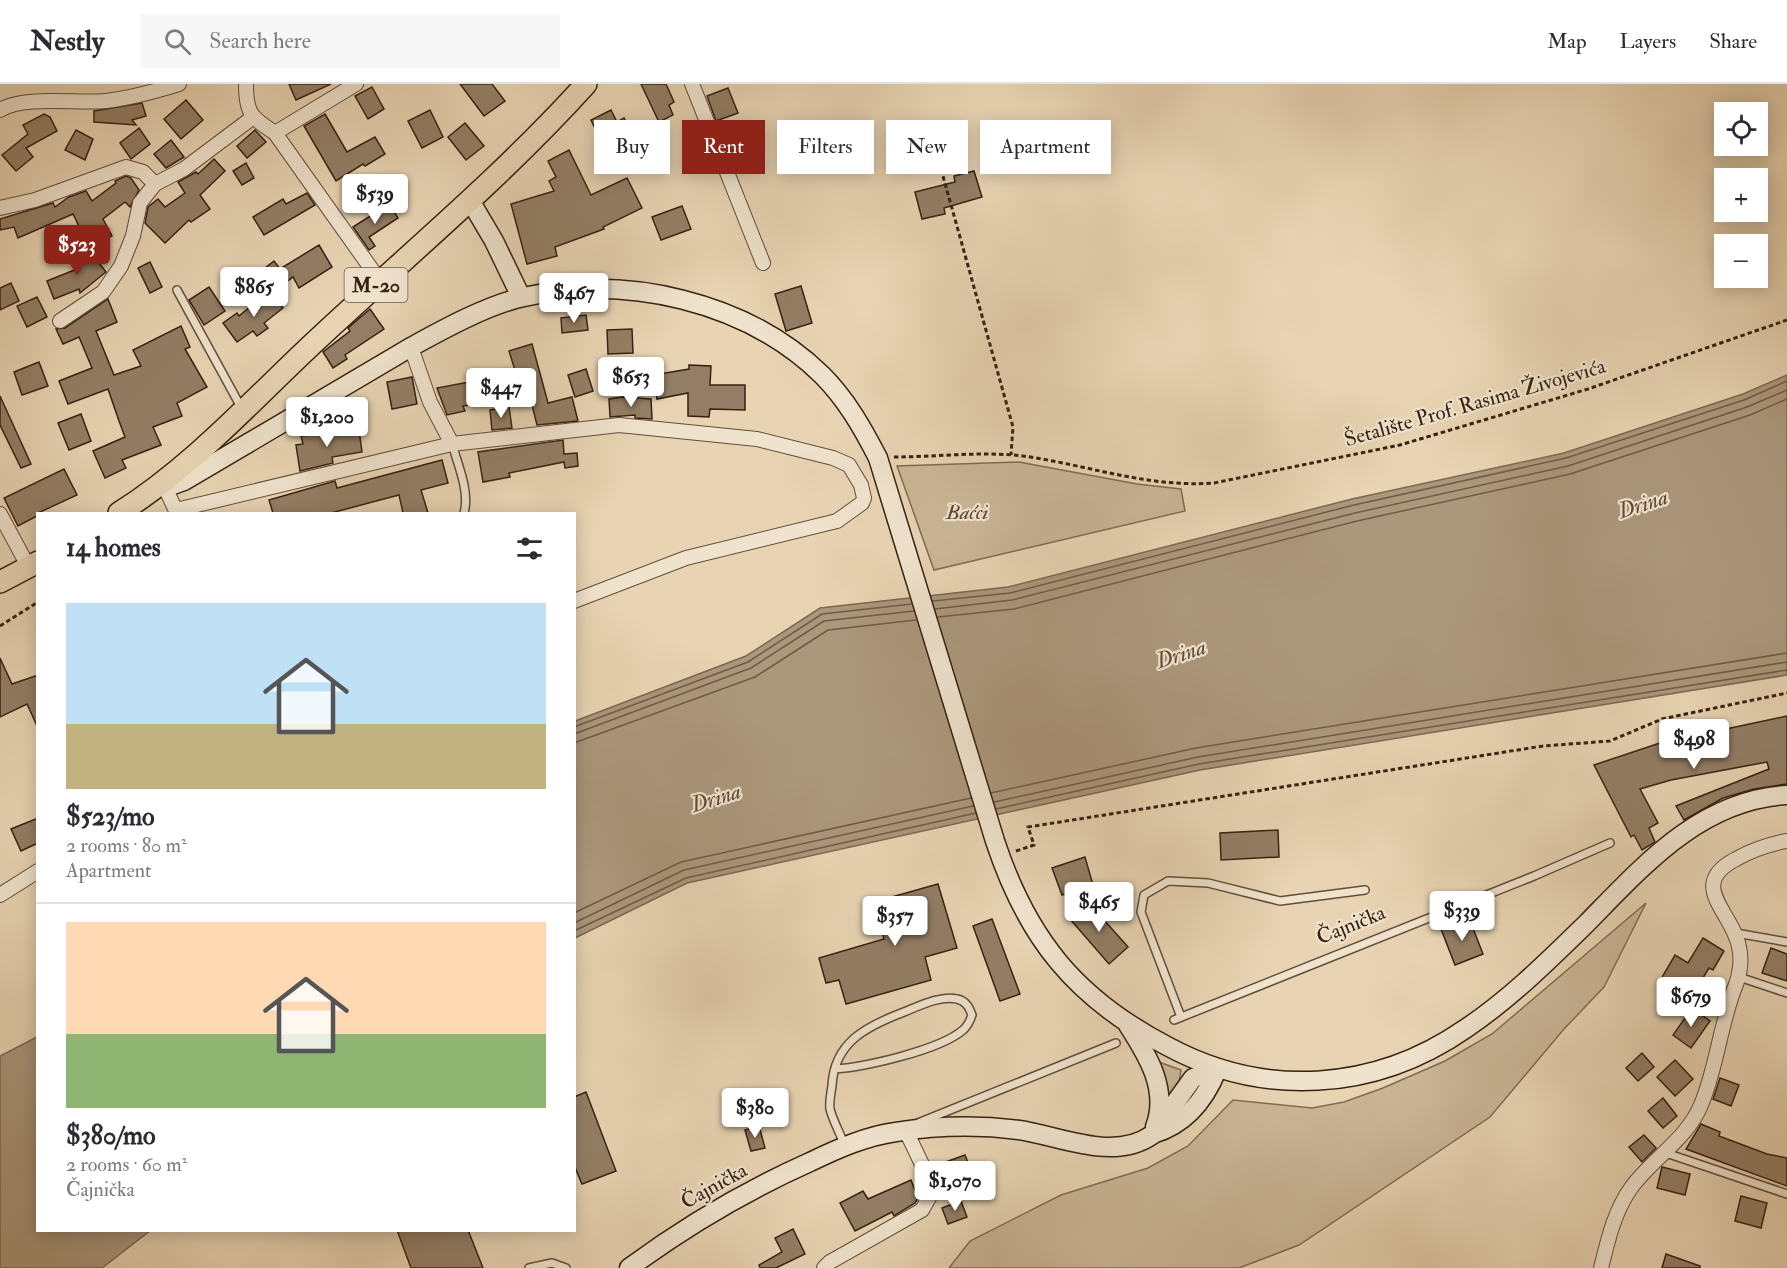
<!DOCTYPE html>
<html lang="en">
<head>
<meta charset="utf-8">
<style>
  body { margin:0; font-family:"IM FELL Double Pica",serif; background:#f7f7f7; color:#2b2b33; height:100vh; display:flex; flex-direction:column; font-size:22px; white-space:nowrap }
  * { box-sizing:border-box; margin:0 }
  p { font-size:20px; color:#7c7c81 }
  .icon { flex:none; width:33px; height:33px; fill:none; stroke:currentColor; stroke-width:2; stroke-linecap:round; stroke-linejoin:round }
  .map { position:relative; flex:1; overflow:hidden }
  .side { position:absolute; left:36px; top:428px; width:540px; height:720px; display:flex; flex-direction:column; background:#fff; border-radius:0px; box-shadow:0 3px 15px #0003 }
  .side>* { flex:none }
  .guide { position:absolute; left:594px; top:36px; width:570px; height:54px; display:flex; gap:12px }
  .fabs { position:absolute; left:1714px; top:18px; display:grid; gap:12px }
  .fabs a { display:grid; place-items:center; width:54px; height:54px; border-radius:0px; background:#fff; box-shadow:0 3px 15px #0003; font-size:30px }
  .price { position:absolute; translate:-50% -51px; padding:0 14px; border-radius:6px; background:#fff; color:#222; font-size:20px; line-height:39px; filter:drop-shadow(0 2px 3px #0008) }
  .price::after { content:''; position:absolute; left:50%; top:36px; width:18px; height:14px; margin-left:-9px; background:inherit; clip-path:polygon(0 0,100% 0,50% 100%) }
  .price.selected { background:#8f2418; color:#fff }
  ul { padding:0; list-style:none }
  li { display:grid; align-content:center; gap:12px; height:318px; padding:0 30px }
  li+li { border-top:2px solid #e1e1e2 }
  li span { display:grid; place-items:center; height:186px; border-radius:0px; color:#555 }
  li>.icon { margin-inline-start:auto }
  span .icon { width:108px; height:108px; fill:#fffc; stroke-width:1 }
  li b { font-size:26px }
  h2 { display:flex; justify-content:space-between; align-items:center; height:72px; padding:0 30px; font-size:26px }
  .chip { padding:0 21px; border-radius:0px; background:#fff; box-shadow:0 3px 15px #0003; font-size:21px; line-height:54px }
  .chip.selected { background:#8f2418; color:#fff }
  header { display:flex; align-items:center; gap:36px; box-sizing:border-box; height:84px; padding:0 30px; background:#fff; border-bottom:2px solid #e1e1e2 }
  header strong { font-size:28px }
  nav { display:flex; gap:33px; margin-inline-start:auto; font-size:21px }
  .search { width:420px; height:54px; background:#f7f7f7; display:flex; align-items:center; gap:15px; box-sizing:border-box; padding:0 21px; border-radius:0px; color:#7c7c81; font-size:22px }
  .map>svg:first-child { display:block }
</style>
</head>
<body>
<header>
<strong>Nestly</strong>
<div class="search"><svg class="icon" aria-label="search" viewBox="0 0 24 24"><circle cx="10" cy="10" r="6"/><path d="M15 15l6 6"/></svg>Search here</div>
<nav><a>Map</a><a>Layers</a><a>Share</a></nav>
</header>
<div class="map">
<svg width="1787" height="1184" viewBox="0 0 1787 1184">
  <rect width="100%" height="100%" fill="#e8d4b3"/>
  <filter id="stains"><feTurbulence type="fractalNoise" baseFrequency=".00333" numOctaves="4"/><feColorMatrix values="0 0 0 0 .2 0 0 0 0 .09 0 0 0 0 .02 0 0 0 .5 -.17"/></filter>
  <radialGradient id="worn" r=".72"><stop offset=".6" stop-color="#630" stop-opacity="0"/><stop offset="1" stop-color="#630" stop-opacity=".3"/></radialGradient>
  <g fill="#cab697" stroke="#806c54" stroke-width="1.5">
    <polygon points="1019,378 1137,400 1181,405 1185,427 934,486 897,382"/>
    <polygon points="1646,819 1604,903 1564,945 1490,1033 1299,1161 1239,1184 949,1184 970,1157 1061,1111 1148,1084 1188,1062 1233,1016 1312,1024 1344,1018 1383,1004 1445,977 1492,950"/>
    <polygon points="1159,978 1181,986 1179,998 1169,1017"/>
  </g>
  <g fill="#ab977c" stroke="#7c6851" stroke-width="1.5">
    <polygon points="1787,291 1787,591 1200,686 687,799 575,854 575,637 746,572 820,524 1008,503 1352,415 1564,369 1743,310"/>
    <polygon points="37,953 38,1146 151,1146 102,1184 0,1184 0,972"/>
  </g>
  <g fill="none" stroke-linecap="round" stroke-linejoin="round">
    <g stroke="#705c46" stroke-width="1.5">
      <polyline points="933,517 1010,509 1354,421 1566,374 1744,316 1787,297"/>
      <polyline points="935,525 1012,516 1355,429 1568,382 1747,323 1787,306"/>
      <polyline points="938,533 1014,525 1357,437 1570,390 1750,331 1787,315"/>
      <polyline points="574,643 748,578 822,530 912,520"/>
      <polyline points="574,650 751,584 824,537 914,527"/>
      <polyline points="574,659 755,593 828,546 916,536"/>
      <polyline points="991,709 1196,664 1787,569"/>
      <polyline points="994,718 1198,673 1787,578"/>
      <polyline points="996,725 1199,680 1787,586"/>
      <polyline points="574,829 681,778 971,714"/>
      <polyline points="574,839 684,786 973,722"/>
      <polyline points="574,847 686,794 976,729"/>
    </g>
  </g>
  <g fill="#937e65" stroke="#362111" stroke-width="1.5">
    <polygon points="289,0 331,0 296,16"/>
    <polygon points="460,0 492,0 505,17 484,32"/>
    <polygon points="641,0 666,0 674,18 669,21 673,31 659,38"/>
    <polygon points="372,3 384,25 368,35 355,12"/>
    <polygon points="728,4 738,29 716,37 707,12"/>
    <polygon points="186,16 203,36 181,55 164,35"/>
    <polygon points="142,19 146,32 132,36 136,41 94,38 94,27"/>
    <polygon points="430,26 443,53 422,64 408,37"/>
    <polygon points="611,26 617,38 624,34 638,62 610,76 591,36"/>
    <polygon points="44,30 50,33 57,47 26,64 33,73 16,87 2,71 28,50 23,41"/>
    <polygon points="325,30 347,68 375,53 385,70 365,82 363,80 336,97 304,42"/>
    <polygon points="465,39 484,62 466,76 448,53"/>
    <polygon points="139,44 150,60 131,75 120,59"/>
    <polygon points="76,46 93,55 85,76 65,66"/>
    <polygon points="255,46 266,58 247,74 237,62"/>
    <polygon points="171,56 184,73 166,84 154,70"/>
    <polygon points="569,66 591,111 627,94 642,124 603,143 604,145 555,163 557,172 527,180 511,120 554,107 549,97 556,93 548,77"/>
    <polygon points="214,75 225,87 200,111 210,125 191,138 189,136 165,159 145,139 148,123 158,115 165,123 185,109 178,98 196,88 198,90"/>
    <polygon points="246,79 254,94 242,101 233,87"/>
    <polygon points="974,87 982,113 944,124 945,130 922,135 915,108 955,98 954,92"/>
    <polygon points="126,92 131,94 139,106 130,123 125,118 103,135 112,152 89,163 73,130 18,154 14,143 0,146 0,135 53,119 55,123 69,113 86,107 92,117 116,99 115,97"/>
    <polygon points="307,109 315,121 264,151 253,133 283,115 286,120"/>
    <polygon points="389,120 398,134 369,153 375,162 369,166 353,143"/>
    <polygon points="682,122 691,145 661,156 652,133"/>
    <polygon points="319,161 332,183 299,204 293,193 275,207 260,188 274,177 280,185"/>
    <polygon points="88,165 106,188 80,209 79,205 54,215 47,197 77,185 71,178"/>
    <polygon points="150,178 162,203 150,209 138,184"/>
    <polygon points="11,199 19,217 0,226 0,204"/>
    <polygon points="801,202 812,239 786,247 775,210"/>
    <polygon points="209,203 225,227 204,241 189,216"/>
    <polygon points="269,207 283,224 264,239 268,244 257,252 253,247 237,258 223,239 237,229 239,232"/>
    <polygon points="37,213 47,233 27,243 17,222"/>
    <polygon points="108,215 117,238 96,247 114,291 141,282 133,266 181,242 190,263 185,265 207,303 177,319 182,332 153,343 161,361 122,376 126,384 105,394 93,367 125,353 119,337 108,305 68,320 59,297 92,284 79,253 63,260 56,245 65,244"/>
    <polygon points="370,225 384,245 345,271 347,275 333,284 323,268 350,247 348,244"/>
    <polygon points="586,231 588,246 562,249 561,234"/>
    <polygon points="632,245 633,269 608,270 607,246"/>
    <polygon points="532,260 548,319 572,313 578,337 537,341 532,321 526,322 509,267"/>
    <polygon points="39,278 48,302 22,311 14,288"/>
    <polygon points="689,281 711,282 710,301 745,301 745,326 710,325 709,333 688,332 688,309 657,315 653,291 689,285"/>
    <polygon points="586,285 593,307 575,313 568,291"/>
    <polygon points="412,293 417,320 392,325 387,298"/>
    <polygon points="491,294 494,318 463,322 465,327 447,331 437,304"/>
    <polygon points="0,312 31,380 21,384 0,341"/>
    <polygon points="622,313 651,315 652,335 635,334 635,331 610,333 609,315"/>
    <polygon points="509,323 512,344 492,346 490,326"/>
    <polygon points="81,330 91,357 69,366 58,339"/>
    <polygon points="359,346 362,368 332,373 333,379 300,387 296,361 303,360 301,352"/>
    <polygon points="563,356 564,370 577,369 578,382 565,384 564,378 509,389 510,393 483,398 478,368"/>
    <polygon points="442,376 448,399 421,406 428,429 403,429 399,411 331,429 273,429 269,416 335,397 337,404"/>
    <polygon points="64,385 77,411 38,429 37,432 18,442 4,414"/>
    <polygon points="0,574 12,600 38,591 38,644 27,620 0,633"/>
    <polygon points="1787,632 1787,700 1754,705 1723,714 1684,736 1676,722 1769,685 1767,678 1671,696 1640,705 1658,739 1649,744 1655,758 1642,766 1634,751 1631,753 1594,681 1660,659"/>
    <polygon points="38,734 38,759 21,767 11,745"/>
    <polygon points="1278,746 1279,773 1221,776 1220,749"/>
    <polygon points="1085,773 1093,801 1062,811 1052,784"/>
    <polygon points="938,800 957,864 925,873 931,896 846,920 839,896 826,899 819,874 884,855 874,818"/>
    <polygon points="1088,818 1128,863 1109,880 1070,835"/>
    <polygon points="1469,834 1483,870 1455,881 1441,845"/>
    <polygon points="992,835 1020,910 1000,917 973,842"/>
    <polygon points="1703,854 1724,867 1713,886 1709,884 1692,912 1661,895 1675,871 1688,879"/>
    <polygon points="1771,864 1787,870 1787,897 1762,889"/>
    <polygon points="1692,924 1710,937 1691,964 1673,951"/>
    <polygon points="1642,969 1654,983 1638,997 1626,984"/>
    <polygon points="1675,976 1693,995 1675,1012 1657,993"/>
    <polygon points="1720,994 1739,1001 1731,1022 1713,1015"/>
    <polygon points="586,1008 616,1087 582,1100 574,1081 574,1013"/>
    <polygon points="1663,1014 1677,1032 1663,1044 1648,1027"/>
    <polygon points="1701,1040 1720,1048 1719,1052 1767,1070 1787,1074 1787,1102 1686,1065"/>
    <polygon points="759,1042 765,1064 751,1067 745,1046"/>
    <polygon points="1644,1051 1656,1064 1642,1078 1629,1063"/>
    <polygon points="965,1071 977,1101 956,1110 943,1079"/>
    <polygon points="1662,1083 1690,1090 1685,1111 1657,1104"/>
    <polygon points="911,1096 918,1114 915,1119 894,1132 892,1128 855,1147 840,1119 863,1107 868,1115"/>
    <polygon points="1741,1112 1767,1119 1761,1144 1735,1137"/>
    <polygon points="961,1117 967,1133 948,1140 942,1124"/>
    <polygon points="793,1145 805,1170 776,1184 760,1184 759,1181 782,1168 775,1154"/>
    <polygon points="397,1146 468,1146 483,1184 411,1184"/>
    <polygon points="1666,1170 1700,1182 1700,1184 1662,1184"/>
  </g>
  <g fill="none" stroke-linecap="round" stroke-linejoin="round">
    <defs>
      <g id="service">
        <polyline points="177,206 242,325"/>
        <path d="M452 360C458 381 470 408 464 429"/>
        <polyline points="1736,849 1787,858"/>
        <polyline points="1739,893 1787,909"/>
        <polyline points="1181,933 1141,828 1144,811 1168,797 1208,799 1280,817 1365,806"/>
        <polyline points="1174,936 1534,792 1610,759"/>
        <path d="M835 985C865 983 940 966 963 946 968 942 970 937 972 931 969 923 966 917 957 915 941 911 919 922 904 928 867 942 834 958 832 1002 831 1009 829 1018 830 1025 833 1037 840 1049 844 1060"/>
        <polyline points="918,1039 1116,959"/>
        <polyline points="1666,1069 1787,1110"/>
        <polyline points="529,1184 552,1179 566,1184"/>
      </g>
      <g id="minor">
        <path d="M246 0C246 30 251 33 275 49L380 197"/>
        <polyline points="692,0 763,179"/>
        <path d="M0 26C25 11 77 20 106 17 130 14 156 7 179 0"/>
        <polyline points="275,49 356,0"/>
        <polyline points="0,124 35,116 126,83 143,88 155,100"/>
        <polyline points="60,237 103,208 121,182 133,152 140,119 155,100 184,85 252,34"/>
        <polyline points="411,263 430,318 452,360"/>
        <polyline points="163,399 177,429"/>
        <polyline points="176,426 452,360 619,341 757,355 833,374 849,381 861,401 864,414 862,419 837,437 686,474 574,517"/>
        <polyline points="0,430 28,482"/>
        <polyline points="0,811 38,787"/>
        <polyline points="824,1184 830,1178 922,1126 932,1108 930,1097 906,1047"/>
        <path d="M1601 1184C1608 1156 1614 1128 1631 1104 1652 1075 1687 1055 1701 1021 1717 983 1720 941 1735 903 1740 891 1742 875 1739 863 1733 828 1686 801 1736 775 1752 766 1769 760 1787 757"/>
      </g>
      <g id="secondary">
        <polyline points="471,118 494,157 521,213"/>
        <path d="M163 399 173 401 184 397 411 263C442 246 489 220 524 213 625 190 746 217 822 291 846 315 862 343 878 374L995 757C1027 854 1075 914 1167 962 1263 1014 1374 1008 1465 945 1510 915 1548 877 1586 840 1643 782 1700 716 1787 711"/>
        <path d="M1128 941C1148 972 1169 1006 1155 1043"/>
        <path d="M1153 1050C1186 1040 1205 1016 1217 986"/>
        <path d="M629 1184C686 1142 745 1107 810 1078 837 1065 866 1052 896 1048 935 1042 980 1041 1019 1046 1060 1052 1113 1078 1152 1051L1193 994 1217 986"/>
      </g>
      <g id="primary">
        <path d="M119 429C195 381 255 313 320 253 410 169 504 91 586 0"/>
        <polyline points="0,498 38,478"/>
      </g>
    </defs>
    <use href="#service" stroke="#624e3a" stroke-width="10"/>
    <use href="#minor" stroke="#624e3a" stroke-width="16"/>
    <use href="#secondary" stroke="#362111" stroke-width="21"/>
    <use href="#primary" stroke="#362111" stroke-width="24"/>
    <g stroke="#362111" stroke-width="3" stroke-dasharray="4.5 3" stroke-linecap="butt">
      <polyline points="941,85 1013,343 1011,371"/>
      <path d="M894 373C936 373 982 367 1023 372 1088 381 1148 404 1214 399L1400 361 1588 305 1787 236"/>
      <polyline points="0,542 38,518"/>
      <polyline points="1016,767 1034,761 1028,743 1543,662 1610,657 1662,635 1787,609"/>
    </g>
    <use href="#service" stroke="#f0e3ce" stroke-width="7"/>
    <use href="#minor" stroke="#f0e3ce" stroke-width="14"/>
    <use href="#secondary" stroke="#f0e3ce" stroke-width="18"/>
    <use href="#primary" stroke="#e8d4b3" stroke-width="21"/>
  </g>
  <g text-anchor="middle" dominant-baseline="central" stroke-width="4.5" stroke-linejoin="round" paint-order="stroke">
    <rect fill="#f0e3ce" stroke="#6e5b4a" stroke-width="1.5" x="344.5" y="184" width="63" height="34" rx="4.5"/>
    <g font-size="20" font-weight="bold" fill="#362111">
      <text x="376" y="201">M-20</text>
    </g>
    <g font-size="21" fill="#362111" stroke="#f0e3ce">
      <text transform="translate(1475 319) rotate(-16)">Šetalište Prof. Rasima Živojevića</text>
      <text transform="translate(1351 841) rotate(-22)">Čajnička</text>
      <text transform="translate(714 1102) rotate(-29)">Čajnička</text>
    </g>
    <g font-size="21" font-style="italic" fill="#5b4632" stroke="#f0e3ce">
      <text x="967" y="428">Baćci</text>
    </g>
    <g font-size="22" font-style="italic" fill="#5f4a36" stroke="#f0e3ce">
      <text transform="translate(1643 420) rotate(-18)">Drina</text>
      <text transform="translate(1181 570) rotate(-18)">Drina</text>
      <text transform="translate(716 714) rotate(-17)">Drina</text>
    </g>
  </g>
  <rect width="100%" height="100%" filter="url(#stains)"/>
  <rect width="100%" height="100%" fill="url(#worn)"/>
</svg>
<div class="fabs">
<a><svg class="icon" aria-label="locate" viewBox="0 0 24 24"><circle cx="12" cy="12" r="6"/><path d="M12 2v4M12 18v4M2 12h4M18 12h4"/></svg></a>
<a>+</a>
<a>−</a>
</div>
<b class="price" style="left:375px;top:141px">$539</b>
<b class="price selected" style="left:77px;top:192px">$523</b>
<b class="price" style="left:254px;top:234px">$865</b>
<b class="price" style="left:574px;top:240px">$467</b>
<b class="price" style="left:631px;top:324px">$653</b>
<b class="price" style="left:501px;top:335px">$447</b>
<b class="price" style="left:327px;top:364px">$1,200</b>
<b class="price" style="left:1694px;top:686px">$498</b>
<b class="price" style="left:1099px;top:849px">$465</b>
<b class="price" style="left:1462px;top:858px">$339</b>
<b class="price" style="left:895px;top:863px">$357</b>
<b class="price" style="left:1691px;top:944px">$679</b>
<b class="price" style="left:755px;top:1055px">$380</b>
<b class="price" style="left:955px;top:1128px">$1,070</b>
<div class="guide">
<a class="chip">Buy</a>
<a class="chip selected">Rent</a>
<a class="chip">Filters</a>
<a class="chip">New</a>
<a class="chip">Apartment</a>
</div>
<section class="side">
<h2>14 homes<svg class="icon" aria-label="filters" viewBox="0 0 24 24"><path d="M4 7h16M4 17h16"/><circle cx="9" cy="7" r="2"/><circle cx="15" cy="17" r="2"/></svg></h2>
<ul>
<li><span style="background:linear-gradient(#bfe0f5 65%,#c2b280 0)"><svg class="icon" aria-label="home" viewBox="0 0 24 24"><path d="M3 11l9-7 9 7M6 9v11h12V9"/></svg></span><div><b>$523/mo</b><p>2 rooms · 80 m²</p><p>Apartment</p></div></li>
<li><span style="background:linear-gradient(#ffd9b3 60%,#8fb573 0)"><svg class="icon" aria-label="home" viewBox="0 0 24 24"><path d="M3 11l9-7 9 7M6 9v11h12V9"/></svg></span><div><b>$380/mo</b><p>2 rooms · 60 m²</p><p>Čajnička</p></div></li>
</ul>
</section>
</div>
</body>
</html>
